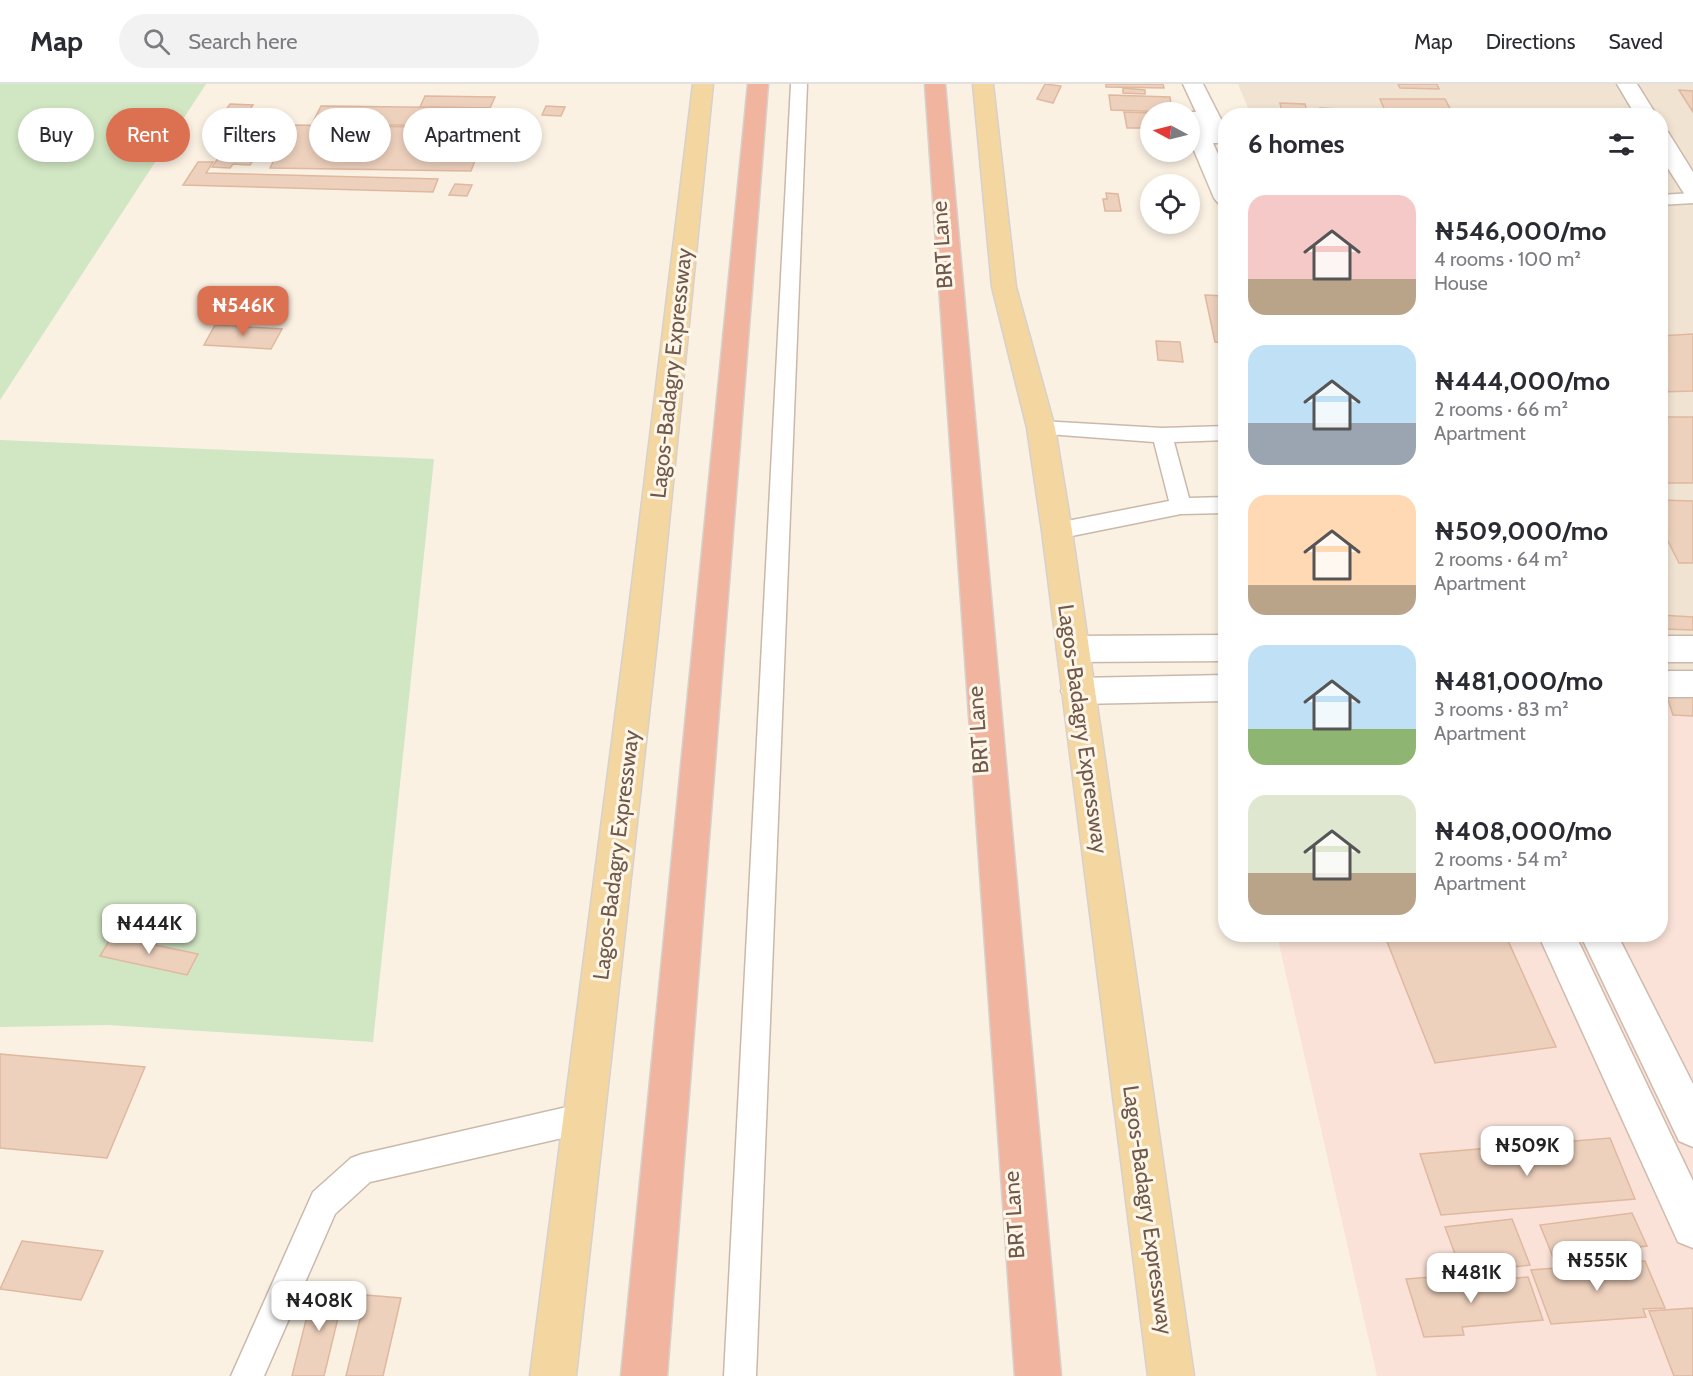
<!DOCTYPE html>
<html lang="en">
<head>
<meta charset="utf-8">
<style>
  body { margin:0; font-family:Cabin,sans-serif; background:#f2f2f3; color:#2b2b33; height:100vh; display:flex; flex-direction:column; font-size:22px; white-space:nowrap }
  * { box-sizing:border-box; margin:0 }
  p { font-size:20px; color:#7c7c81 }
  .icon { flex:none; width:33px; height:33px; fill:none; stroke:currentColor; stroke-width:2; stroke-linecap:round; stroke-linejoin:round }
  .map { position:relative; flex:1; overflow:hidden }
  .details { position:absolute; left:1218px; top:24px; width:450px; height:834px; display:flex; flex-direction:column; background:#fff; border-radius:24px; box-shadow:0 3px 9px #0003 }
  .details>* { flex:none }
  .banner { position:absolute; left:18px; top:24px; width:570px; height:54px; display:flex; gap:12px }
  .needle { width:39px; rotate:277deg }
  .fabs { position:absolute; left:1140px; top:18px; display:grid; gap:12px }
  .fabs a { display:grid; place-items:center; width:60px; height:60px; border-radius:50%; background:#fff; box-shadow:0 3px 9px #0003; font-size:30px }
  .price { position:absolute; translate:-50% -51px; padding:0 14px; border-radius:12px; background:#fff; color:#222; font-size:20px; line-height:39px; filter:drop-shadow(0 2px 3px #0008) }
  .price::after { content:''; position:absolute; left:50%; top:36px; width:18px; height:14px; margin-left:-9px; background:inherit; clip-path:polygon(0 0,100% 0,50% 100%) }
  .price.active { background:#dc7151; color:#fff }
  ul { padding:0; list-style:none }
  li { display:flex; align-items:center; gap:18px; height:150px; padding:0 30px }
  li span { display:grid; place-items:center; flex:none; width:168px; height:120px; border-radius:18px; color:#555 }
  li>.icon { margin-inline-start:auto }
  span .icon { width:72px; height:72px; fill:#fffc; stroke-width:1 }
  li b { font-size:26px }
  h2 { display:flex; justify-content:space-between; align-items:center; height:72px; padding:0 30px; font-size:26px }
  .pill { padding:0 21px; border-radius:27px; background:#fff; box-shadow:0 3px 9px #0003; font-size:21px; line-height:54px }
  .pill.active { background:#dc7151; color:#fff }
  header { display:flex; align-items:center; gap:36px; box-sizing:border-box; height:84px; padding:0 30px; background:#fff; border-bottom:2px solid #e1e1e2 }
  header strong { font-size:28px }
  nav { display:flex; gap:33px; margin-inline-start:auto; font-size:21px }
  .search { width:420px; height:54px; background:#f2f2f3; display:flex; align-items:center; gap:15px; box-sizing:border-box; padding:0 21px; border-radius:33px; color:#7c7c81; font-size:22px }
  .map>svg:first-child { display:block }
</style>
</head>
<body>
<header>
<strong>Map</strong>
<div class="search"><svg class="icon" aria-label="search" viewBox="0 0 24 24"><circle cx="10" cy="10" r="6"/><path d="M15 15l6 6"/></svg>Search here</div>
<nav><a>Map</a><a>Directions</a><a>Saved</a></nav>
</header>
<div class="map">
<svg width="1693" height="1292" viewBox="0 0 1693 1292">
  <rect width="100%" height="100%" fill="#faf1e3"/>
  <polygon fill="#f1e3d2" points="1238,0 1693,0 1693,624 1661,624 1660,32 1251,31"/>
  <polygon fill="#fae2d8" points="1661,624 1693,624 1693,1292 1377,1292 1277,851 1660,850"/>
  <g fill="#d1e6c3">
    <polygon points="0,0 206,0 0,316"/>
    <polygon points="0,356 434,375 373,958 108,941 0,943"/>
  </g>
  <g fill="#eed1bd" stroke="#dfb89f" stroke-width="1.5">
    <polygon points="1045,0 1061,2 1053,19 1037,15"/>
    <polygon points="1106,0 1163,0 1164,4 1106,3"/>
    <polygon points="1398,0 1437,0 1439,5 1400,4"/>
    <polygon points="1123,4 1145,6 1145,10 1123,9"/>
    <polygon points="1679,6 1693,7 1693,28"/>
    <polygon points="1109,11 1170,13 1172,28 1111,26"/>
    <polygon points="425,12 495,13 490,24 420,23"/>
    <polygon points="1380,15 1445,15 1453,30 1457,32 1398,32 1386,29"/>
    <polygon points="1280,19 1305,20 1308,32 1283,32"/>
    <polygon points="230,20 253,21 229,56 206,55"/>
    <polygon points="321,22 488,24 482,42 312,40"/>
    <polygon points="546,22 565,23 561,32 542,31"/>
    <polygon points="1320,24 1361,26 1363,32 1322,32"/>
    <polygon points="1124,28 1150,29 1150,44 1127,44"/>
    <polygon points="245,35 279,37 250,81 233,80 230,84 212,83"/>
    <polygon points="292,41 487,44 471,87 270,84"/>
    <polygon points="493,63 503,64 497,75 487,75"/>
    <polygon points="198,78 213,78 206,89 438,95 433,108 183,101"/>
    <polygon points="455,100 472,101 467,112 449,111"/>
    <polygon points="1106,109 1118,110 1121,127 1105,127 1103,115 1107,115"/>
    <polygon points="1205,211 1226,212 1226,259 1215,258"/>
    <polygon points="215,241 282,245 271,265 204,261"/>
    <polygon points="1693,250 1693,307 1660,308 1660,252"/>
    <polygon points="1156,257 1180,258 1183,278 1158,276"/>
    <polygon points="1660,333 1693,333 1693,399 1664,399 1660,392"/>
    <polygon points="1660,416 1693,417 1693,479 1679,479 1660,441"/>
    <polygon points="1660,531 1693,533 1693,546 1663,545"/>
    <polygon points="1665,606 1693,612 1693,632 1673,631"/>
    <polygon points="1384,850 1505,850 1556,963 1435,979"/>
    <polygon points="112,852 198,870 187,891 100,872"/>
    <polygon points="0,970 145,983 107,1074 0,1064"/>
    <polygon points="1610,1054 1635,1115 1441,1131 1420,1070"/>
    <polygon points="1632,1129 1647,1162 1553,1173 1540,1141"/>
    <polygon points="1512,1135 1530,1181 1462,1189 1445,1143"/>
    <polygon points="22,1157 103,1167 81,1216 0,1205"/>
    <polygon points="1645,1177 1665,1224 1643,1225 1646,1233 1551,1240 1531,1186"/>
    <polygon points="1445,1192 1448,1199 1528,1193 1543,1236 1462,1243 1464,1251 1424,1253 1406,1195"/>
    <polygon points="314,1204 345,1205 324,1292 292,1292"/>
    <polygon points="366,1211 401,1214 383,1292 346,1292"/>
    <polygon points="1693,1224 1693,1292 1674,1292 1649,1227"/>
  </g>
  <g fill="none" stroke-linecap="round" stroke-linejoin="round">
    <defs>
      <g id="lane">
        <polygon points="791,0 807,0 756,1292 724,1292"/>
        <polygon points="1693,109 1693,119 1660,121 1660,111"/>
        <polygon points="1041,337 1162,344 1226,342 1226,356 1174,358 1189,414 1226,413 1226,429 1181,430 1057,455 1049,453 1046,447 1049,441 1057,439 1169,417 1154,358 1034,349 1031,344 1034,339"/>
        <polygon points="584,1019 594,1024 599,1034 594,1044 584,1049 370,1098 335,1130 264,1292 231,1292 313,1108 351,1074 362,1070"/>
      </g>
      <g id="street">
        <polygon points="1617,0 1637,0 1657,32 1636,32"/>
        <polygon points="1660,47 1668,48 1693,88 1693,113 1685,111 1660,72"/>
        <polygon points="1226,551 1226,577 1073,578 1062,574 1057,565 1062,556 1073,552"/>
        <rect x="1660" y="552" width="33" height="26"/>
        <rect x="1660" y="587" width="33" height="26"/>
        <polygon points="1226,591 1226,617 1077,620 1066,616 1061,607 1066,598 1077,594"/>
      </g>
      <g id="secondary">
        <polygon points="1183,0 1203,0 1226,45 1226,59 1213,59 1226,88 1226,121 1218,119 1214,114 1190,57 1190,28 1182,28 1196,28"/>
        <polygon points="1538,850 1575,850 1693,1097 1693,1164 1678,1158"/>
        <polygon points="1580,850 1617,850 1693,1000 1693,1063 1679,1057"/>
      </g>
      <g id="primary">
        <polygon points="693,0 713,0 658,549 576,1292 530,1292 626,549"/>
        <polygon points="973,0 993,0 1016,203 1055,344 1072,447 1194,1292 1148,1292 1042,447 1027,344 992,203"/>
      </g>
      <g id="highway">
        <polygon points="748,0 768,0 667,1292 621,1292"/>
        <polygon points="925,0 945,0 1061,1292 1015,1292"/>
      </g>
    </defs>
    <use href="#lane" stroke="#cab9ab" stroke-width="3"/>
    <use href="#street" stroke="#cab9ab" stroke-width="3"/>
    <use href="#secondary" stroke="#cfbbab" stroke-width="3"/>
    <use href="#primary" stroke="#d7d1cd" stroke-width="3"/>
    <use href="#highway" stroke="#d7d1cd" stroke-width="3"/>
    <use href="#lane" fill="#fff" fill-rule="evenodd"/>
    <use href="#street" fill="#fff" fill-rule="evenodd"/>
    <use href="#secondary" fill="#fff" fill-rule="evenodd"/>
    <use href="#primary" fill="#f4d6a0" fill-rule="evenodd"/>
    <use href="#highway" fill="#f0b49f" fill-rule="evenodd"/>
  </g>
  <g text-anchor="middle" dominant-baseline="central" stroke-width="6" stroke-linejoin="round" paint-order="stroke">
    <g font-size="22" fill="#70594b" stroke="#fef6e9">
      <text transform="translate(942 161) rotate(-94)">BRT Lane</text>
      <text transform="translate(671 289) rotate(-84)">Lagos-Badagry Expressway</text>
      <text transform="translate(1083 645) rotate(82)">Lagos-Badagry Expressway</text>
      <text transform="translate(978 646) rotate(-94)">BRT Lane</text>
      <text transform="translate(616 771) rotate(-83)">Lagos-Badagry Expressway</text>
      <text transform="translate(1148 1126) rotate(82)">Lagos-Badagry Expressway</text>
      <text transform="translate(1014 1131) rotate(-94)">BRT Lane</text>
    </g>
  </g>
</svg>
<div class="fabs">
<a><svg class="needle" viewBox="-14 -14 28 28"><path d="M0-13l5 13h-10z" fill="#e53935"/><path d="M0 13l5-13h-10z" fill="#7c7c81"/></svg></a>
<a><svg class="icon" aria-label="locate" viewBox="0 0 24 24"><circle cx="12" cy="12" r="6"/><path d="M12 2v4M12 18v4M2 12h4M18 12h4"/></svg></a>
</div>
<b class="price active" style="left:243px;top:253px">₦546K</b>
<b class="price" style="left:149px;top:871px">₦444K</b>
<b class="price" style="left:1527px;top:1093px">₦509K</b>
<b class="price" style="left:1597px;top:1208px">₦555K</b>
<b class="price" style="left:1471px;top:1220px">₦481K</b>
<b class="price" style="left:319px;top:1248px">₦408K</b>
<div class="banner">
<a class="pill">Buy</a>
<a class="pill active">Rent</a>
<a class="pill">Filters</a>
<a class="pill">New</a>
<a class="pill">Apartment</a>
</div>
<section class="details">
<h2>6 homes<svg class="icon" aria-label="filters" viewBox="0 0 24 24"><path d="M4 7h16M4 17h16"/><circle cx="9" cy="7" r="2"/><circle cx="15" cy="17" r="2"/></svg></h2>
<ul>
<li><span style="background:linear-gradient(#f6c9c9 70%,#b9a48a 0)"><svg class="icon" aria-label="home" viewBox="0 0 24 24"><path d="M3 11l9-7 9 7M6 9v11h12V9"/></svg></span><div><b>₦546,000/mo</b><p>4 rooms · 100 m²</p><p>House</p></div></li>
<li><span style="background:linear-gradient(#bfe0f5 65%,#9aa5b1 0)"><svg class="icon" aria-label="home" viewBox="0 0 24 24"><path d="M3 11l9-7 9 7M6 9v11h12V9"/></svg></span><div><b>₦444,000/mo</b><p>2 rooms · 66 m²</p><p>Apartment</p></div></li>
<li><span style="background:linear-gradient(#ffd9b3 75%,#b9a48a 0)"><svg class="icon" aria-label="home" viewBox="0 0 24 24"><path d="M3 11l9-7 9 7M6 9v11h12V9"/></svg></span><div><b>₦509,000/mo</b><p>2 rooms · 64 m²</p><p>Apartment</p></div></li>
<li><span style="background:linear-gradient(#bfe0f5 70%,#8fb573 0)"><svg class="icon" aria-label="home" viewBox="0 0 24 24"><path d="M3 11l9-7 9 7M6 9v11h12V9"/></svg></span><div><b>₦481,000/mo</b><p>3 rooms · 83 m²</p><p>Apartment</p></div></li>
<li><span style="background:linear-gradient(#dfe7d0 65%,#b9a48a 0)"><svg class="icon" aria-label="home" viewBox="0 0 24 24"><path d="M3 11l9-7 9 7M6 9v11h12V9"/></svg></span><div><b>₦408,000/mo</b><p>2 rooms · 54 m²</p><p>Apartment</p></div></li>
</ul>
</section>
</div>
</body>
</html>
